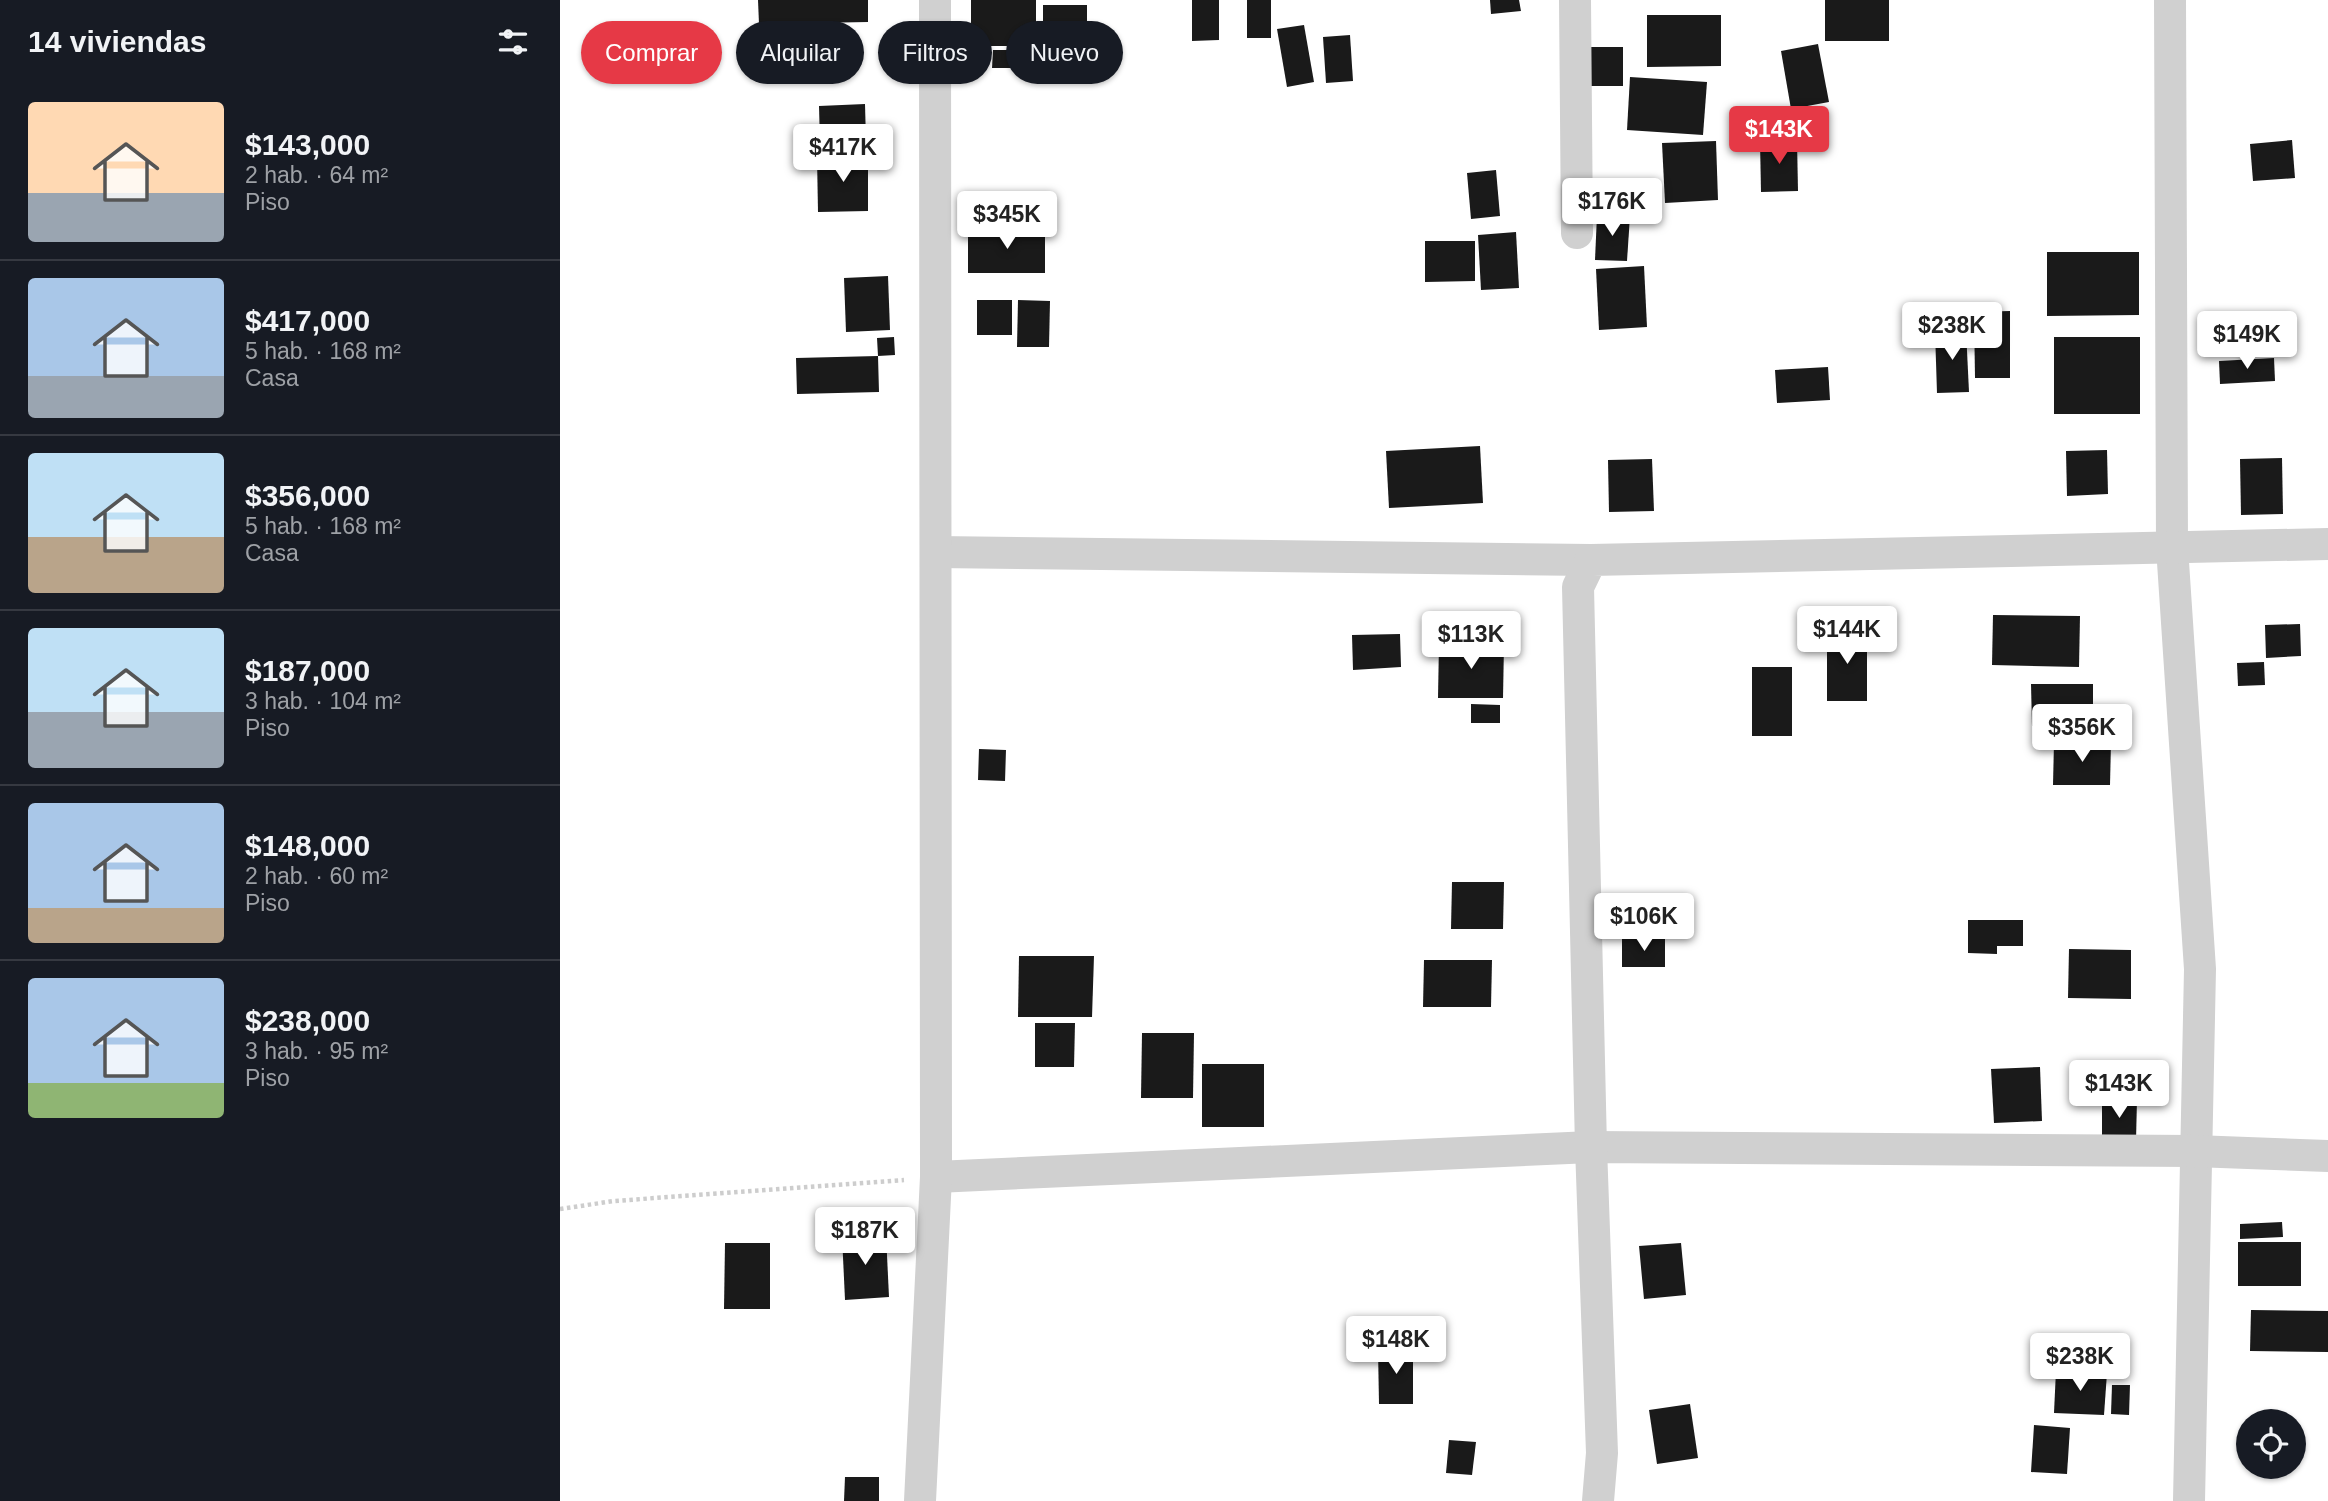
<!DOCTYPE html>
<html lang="es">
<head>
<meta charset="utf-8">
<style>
  body { margin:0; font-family:Helvetica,sans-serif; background:#20242c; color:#f1f3f6; height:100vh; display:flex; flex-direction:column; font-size:26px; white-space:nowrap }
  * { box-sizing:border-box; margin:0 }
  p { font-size:23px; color:#9ea1a6 }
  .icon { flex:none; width:38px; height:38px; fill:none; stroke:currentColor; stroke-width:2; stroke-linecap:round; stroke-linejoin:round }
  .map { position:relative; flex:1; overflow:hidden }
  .sheet { display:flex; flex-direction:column; background:#171b24; width:560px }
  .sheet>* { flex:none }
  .guide { position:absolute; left:21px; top:21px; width:665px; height:63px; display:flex; gap:14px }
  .fabs { position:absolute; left:1676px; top:1409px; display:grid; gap:14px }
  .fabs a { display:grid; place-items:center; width:70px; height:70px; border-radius:50%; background:#171b24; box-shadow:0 2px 5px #0004; font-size:35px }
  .price { position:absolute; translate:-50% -60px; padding:0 16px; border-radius:7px; background:#fff; color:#222; font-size:23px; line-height:46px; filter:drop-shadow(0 2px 4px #0008) }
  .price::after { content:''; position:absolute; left:50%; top:42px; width:21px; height:16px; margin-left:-10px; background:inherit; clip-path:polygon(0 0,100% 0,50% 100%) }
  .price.active { background:#e63946; color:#fff }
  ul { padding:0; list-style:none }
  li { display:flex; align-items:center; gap:21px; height:175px; padding:0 28px }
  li+li { border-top:2px solid #363941 }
  li span { display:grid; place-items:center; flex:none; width:196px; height:140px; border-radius:7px; color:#555 }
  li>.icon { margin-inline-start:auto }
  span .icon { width:84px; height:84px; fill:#fffc; stroke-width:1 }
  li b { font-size:30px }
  h2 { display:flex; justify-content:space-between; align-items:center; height:84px; padding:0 28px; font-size:30px }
  .tag { padding:0 24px; border-radius:32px; background:#171b24; box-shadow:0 2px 5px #0004; font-size:24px; line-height:63px }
  .tag.active { background:#e63946; color:#fff }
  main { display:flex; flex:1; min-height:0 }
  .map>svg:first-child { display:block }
</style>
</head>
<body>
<main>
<section class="sheet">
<h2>14 viviendas<svg class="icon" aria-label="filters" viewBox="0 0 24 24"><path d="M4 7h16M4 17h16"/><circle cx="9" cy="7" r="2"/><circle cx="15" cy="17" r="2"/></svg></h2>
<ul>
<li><span style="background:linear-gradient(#ffd9b3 65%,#9aa5b1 0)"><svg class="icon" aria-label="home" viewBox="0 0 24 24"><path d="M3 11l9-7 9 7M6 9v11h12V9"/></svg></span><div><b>$143,000</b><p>2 hab. · 64 m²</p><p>Piso</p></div></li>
<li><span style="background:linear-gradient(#a9c7e8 70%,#9aa5b1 0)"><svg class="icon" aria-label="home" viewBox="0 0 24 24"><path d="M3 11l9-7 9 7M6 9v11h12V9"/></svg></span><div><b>$417,000</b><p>5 hab. · 168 m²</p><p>Casa</p></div></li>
<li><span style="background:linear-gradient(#bfe0f5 60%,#b9a48a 0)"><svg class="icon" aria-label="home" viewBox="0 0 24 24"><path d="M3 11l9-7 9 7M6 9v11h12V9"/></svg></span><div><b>$356,000</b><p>5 hab. · 168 m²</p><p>Casa</p></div></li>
<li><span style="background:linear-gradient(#bfe0f5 60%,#9aa5b1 0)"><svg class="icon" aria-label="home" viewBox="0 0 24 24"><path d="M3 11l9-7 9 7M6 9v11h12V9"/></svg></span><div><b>$187,000</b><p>3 hab. · 104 m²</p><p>Piso</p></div></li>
<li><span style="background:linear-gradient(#a9c7e8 75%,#b9a48a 0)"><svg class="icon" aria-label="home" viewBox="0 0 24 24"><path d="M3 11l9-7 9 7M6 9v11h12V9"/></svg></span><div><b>$148,000</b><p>2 hab. · 60 m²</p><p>Piso</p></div></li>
<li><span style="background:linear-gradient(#a9c7e8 75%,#8fb573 0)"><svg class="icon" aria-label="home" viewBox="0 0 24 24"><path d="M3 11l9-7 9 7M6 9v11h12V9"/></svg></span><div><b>$238,000</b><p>3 hab. · 95 m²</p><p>Piso</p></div></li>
</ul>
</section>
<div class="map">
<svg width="1768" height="1501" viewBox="0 0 1768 1501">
  <rect width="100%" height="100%" fill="#fff"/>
  <g fill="#1a1a1a">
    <polygon points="198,0 308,0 308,22 199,24"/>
    <rect x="411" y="0" width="65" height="46"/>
    <polygon points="632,0 659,0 659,40 632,41"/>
    <rect x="687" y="0" width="24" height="38"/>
    <polygon points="930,0 959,0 961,11 931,14"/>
    <rect x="1265" y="0" width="64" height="41"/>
    <rect x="483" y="5" width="44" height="42"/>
    <polygon points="1087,15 1161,15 1161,66 1087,67"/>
    <polygon points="744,25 754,82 727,87 717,29"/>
    <polygon points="790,35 793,81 766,83 763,37"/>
    <polygon points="1258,44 1269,102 1231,109 1221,51"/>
    <rect x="1028" y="47" width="35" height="39"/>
    <polygon points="433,50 474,50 473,68 432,68"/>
    <polygon points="1070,77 1147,82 1143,135 1067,130"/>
    <polygon points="305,104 306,141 260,143 259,106"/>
    <polygon points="1237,140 1238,191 1201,192 1200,141"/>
    <polygon points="1732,140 1735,178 1693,181 1690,144"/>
    <polygon points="1156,141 1158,200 1105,203 1102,143"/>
    <polygon points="308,156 308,211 258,212 257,157"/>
    <polygon points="936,170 940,216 911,219 907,173"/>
    <polygon points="1037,215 1070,216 1067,261 1035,260"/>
    <rect x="408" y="229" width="77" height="44"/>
    <polygon points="956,232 959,288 921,290 918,235"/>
    <polygon points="865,241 915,241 915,281 865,282"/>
    <polygon points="1487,252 1579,252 1579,315 1487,316"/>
    <polygon points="1084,266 1087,327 1039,330 1036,269"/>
    <polygon points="328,276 330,330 286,332 284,278"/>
    <rect x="417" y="300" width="35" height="35"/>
    <polygon points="458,300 490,301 489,347 457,347"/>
    <polygon points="1450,311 1450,378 1415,378 1414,312"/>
    <polygon points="1406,330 1409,392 1377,393 1375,331"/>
    <polygon points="334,337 335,355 318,356 319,392 237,394 236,358 318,356 317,338"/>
    <rect x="1494" y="337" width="86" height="77"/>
    <polygon points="1714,358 1715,381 1660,384 1659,361"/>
    <polygon points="1268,367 1270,400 1217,403 1215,370"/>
    <polygon points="920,446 923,503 829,508 826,451"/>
    <polygon points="1547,450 1548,494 1507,496 1506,451"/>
    <polygon points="1722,458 1723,514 1681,515 1680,459"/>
    <polygon points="1092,459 1094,511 1049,512 1048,460"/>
    <polygon points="1433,615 1520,616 1519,667 1432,665"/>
    <polygon points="1740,624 1741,656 1706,658 1705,625"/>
    <rect x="1267" y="631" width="40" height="70"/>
    <polygon points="840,634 841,667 793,670 792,635"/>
    <polygon points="879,643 944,644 943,698 878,698"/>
    <polygon points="1704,662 1705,685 1678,686 1677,663"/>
    <rect x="1192" y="667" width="40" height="69"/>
    <polygon points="1471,684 1533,684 1533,726 1472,726"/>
    <polygon points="911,704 940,705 940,723 911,723"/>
    <polygon points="1494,742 1551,742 1550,785 1493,785"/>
    <polygon points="419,749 446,750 445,781 418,780"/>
    <polygon points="892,882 944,882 943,929 891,929"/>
    <polygon points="1408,920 1463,920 1463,946 1437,946 1437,954 1408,953"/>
    <rect x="1062" y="939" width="43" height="28"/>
    <polygon points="1509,949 1571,950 1571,999 1508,998"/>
    <polygon points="459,956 534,956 532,1017 458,1017"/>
    <polygon points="864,960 932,960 931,1007 863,1007"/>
    <polygon points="475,1023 515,1023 514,1067 475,1067"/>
    <polygon points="582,1033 634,1033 633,1098 581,1098"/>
    <rect x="642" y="1064" width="62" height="63"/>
    <polygon points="1480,1067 1482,1121 1434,1123 1431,1069"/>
    <polygon points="1542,1099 1577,1099 1576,1141 1542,1142"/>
    <polygon points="1722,1222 1723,1237 1680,1239 1680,1224"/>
    <polygon points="326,1234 329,1297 285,1300 282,1236"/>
    <rect x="1678" y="1242" width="63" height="44"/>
    <polygon points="165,1243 210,1243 210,1309 164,1309"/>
    <polygon points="1121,1243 1126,1295 1084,1299 1079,1246"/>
    <polygon points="1691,1310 1768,1311 1768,1352 1690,1351"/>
    <polygon points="818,1349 853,1349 853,1404 819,1404"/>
    <polygon points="1496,1370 1547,1373 1544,1415 1494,1413"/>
    <polygon points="1552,1385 1570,1385 1569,1415 1551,1414"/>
    <polygon points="1130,1404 1138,1458 1097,1464 1089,1410"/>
    <polygon points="1474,1425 1510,1428 1507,1474 1471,1472"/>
    <polygon points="889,1440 916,1442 912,1475 886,1473"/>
    <polygon points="285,1477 319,1477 319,1501 284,1501"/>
  </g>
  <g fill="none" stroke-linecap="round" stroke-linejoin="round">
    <polyline stroke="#cdcdcd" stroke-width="4.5" stroke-dasharray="3.5 3.5" stroke-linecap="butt" points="0,1209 54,1201 344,1180"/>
    <g stroke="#d0d0d0" stroke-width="32">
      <polyline points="1015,0 1017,233"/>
      <polyline points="1610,0 1612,547 1640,969 1629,1501"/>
      <polyline points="376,552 1031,560"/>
      <polyline points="376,1177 1031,1147 1634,1151 1768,1156"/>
      <polyline points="360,1501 376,1177 375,0"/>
      <polyline points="1038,1501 1042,1453 1031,1147 1018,587 1031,560 1768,544"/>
    </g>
  </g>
</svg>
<div class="fabs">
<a><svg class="icon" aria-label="locate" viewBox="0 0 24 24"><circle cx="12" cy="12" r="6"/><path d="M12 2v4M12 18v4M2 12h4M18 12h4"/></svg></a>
</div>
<b class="price active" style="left:1219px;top:166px">$143K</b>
<b class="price" style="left:283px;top:184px">$417K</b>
<b class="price" style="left:1052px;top:238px">$176K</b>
<b class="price" style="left:447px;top:251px">$345K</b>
<b class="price" style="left:1392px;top:362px">$238K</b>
<b class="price" style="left:1687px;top:371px">$149K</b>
<b class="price" style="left:1287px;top:666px">$144K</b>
<b class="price" style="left:911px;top:671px">$113K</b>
<b class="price" style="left:1522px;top:764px">$356K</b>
<b class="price" style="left:1084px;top:953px">$106K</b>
<b class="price" style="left:1559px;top:1120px">$143K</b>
<b class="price" style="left:305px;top:1267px">$187K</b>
<b class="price" style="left:836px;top:1376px">$148K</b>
<b class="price" style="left:1520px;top:1393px">$238K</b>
<div class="guide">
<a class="tag active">Comprar</a>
<a class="tag">Alquilar</a>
<a class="tag">Filtros</a>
<a class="tag">Nuevo</a>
</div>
</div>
</main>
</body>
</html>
